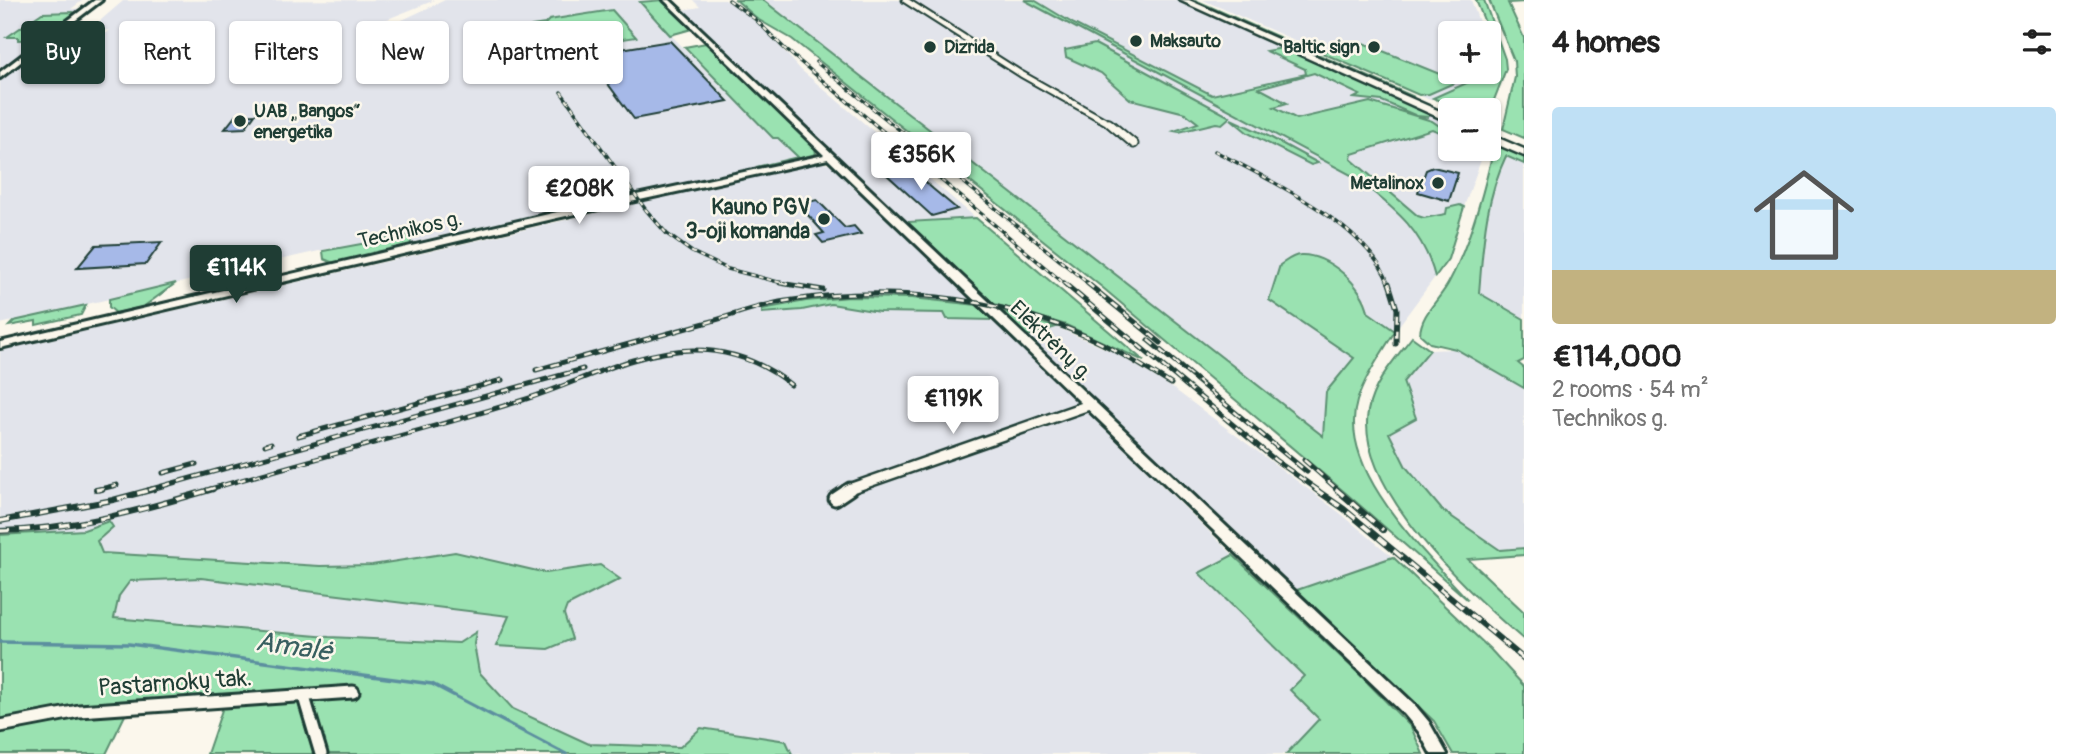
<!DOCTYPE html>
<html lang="en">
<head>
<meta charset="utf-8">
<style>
  body { margin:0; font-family:Pangolin,sans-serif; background:#f2f2f2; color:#222; height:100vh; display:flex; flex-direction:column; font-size:26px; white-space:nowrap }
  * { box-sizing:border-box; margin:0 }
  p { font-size:23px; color:#767676 }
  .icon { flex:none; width:38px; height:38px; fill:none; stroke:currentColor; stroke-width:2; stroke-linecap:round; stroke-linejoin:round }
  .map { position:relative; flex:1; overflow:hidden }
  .panel { display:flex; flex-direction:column; background:#fff; width:560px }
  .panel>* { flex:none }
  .guide { position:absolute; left:21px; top:21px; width:665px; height:63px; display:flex; gap:14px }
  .controls { position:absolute; left:1438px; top:21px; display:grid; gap:14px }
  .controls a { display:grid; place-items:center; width:63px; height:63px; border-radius:7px; background:#fff; box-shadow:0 2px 5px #0004; font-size:35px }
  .price { position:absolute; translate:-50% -60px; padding:0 16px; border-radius:7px; background:#fff; color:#222; font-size:23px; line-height:46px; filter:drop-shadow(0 2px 4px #0008) }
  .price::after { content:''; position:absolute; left:50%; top:42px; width:21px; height:16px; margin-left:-10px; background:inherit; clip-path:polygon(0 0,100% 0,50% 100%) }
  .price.on { background:#1f3d34; color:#fff }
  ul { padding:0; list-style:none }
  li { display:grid; align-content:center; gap:14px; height:371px; padding:0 28px }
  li+li { border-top:2px solid #e0e0e0 }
  li span { display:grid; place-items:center; height:217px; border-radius:7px; color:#555 }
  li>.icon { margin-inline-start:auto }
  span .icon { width:126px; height:126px; fill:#fffc; stroke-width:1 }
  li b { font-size:30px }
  h2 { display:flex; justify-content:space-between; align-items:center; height:84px; padding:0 28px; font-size:30px }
  .pill { padding:0 24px; border-radius:7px; background:#fff; box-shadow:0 2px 5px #0004; font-size:24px; line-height:63px }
  .pill.on { background:#1f3d34; color:#fff }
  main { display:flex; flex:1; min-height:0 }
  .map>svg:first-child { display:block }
</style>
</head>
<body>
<main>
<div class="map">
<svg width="1524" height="754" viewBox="0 0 1524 754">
  <rect width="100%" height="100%" fill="#fbf7ec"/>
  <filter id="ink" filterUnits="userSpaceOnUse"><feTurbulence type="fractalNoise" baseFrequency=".0143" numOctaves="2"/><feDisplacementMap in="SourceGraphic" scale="14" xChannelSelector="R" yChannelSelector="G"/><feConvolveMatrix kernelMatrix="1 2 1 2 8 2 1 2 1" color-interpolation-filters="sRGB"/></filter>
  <g filter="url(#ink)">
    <g fill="#e2e4eb" fill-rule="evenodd">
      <polygon points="0,0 83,0 71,9 85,8 0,72"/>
      <polygon points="435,0 380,22 362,52 372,51 398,22 445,0 662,0 692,29 671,35 773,138 778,137 798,157 696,182 562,208 411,243 409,235 340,250 332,248 0,324 0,80 57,37 107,33 110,30 87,32 123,1"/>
      <polygon points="693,0 725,0 742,10 768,33 801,70 976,218 907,222 683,10 700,7"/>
      <path d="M763 0H1179L1451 122V149H1485L1464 207 1460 205 1446 214 1424 218 1417 216 1351 159 1352 154 1374 146 1281 129 1222 94 1212 96 1074 24 1353 176 1395 208 1417 233 1430 257 1435 277 1395 331 1368 312 1366 299 1269 300 1355 358 1326 392 1323 437ZM1065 51 1216 123 1176 131 1198 124 1197 121 1185 113 1130 99 1101 73 1066 57ZM1231 120 1268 136 1318 164 1311 165 1248 133Z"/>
      <polygon points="1203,0 1471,0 1483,33 1451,33 1451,72 1481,72 1478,78 1430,100"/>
      <polygon points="1516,154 1524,157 1524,319 1478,294 1485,216 1493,184 1504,160 1492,156"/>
      <polygon points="816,162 833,165 977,305 912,298 850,297 806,301 802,310 831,304 916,313 944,313 947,319 993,320 1233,555 1200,573 1304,676 1319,720 1286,754 792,754 786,741 680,747 589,744 513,709 478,672 474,644 475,633 459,643 329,637 114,619 119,596 130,581 201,578 509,616 497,646 564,614 567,606 600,565 546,573 455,552 372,565 320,566 102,553 97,541 109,522 84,530 0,535 0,351"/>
      <polygon points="1056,327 1117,354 1174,389 1340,513 1393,557 1297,590 1027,336"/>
      <polygon points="1456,349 1524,388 1524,548 1500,550 1442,510 1406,467 1389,433 1416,418 1403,382 1430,350"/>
    </g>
    <g fill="#9ae2b1" stroke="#5c9072" stroke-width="2">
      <polygon points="662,0 692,29 670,35 640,2"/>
      <path d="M736 0H763L1323 436 1326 392 1354 358 1269 300 1280 265C1286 261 1293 255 1300 255 1327 253 1364 286 1368 312L1395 331C1382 353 1365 376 1357 401 1336 470 1427 554 1468 600L1348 495 1103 288 792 39 759 20Z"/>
      <path d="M1024 0H1034L1074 24 1212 95 1306 74 1305 69 1266 51 1283 48 1431 114 1428 117 1417 116 1382 101 1354 98 1360 95 1314 73 1259 88 1287 103 1274 107 1297 119 1370 102 1432 121 1451 134V137L1432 129 1352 154 1351 159 1418 216 1424 218 1446 214 1447 208 1460 205 1464 207 1448 259 1435 277C1422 227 1392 207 1353 176Z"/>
      <polygon points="1195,0 1412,96 1414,97 1188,1"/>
      <polygon points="1476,0 1484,0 1505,59 1506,69 1489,113 1489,110 1460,110 1433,98 1478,78 1481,72 1489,72 1489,57 1495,48"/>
      <polygon points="1489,0 1524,0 1524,2 1508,3 1524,38 1524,138 1503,129 1515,77 1514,61"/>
      <polygon points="612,10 636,37 548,50 532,26 545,24 549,20"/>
      <polygon points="73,12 77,14 43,39 18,40 18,37 7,37 42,13"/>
      <polygon points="706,43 815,148 816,154 762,168 756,167 798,157 778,138 773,138 685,47"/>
      <polygon points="1363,43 1452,79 1454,83 1429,94 1419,95 1320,52"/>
      <polygon points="1095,44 1230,117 1222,124 1216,123 1179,132 1174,131 1198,123 1185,113 1130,99 1101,73 1066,57 1065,50"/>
      <polygon points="1231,119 1268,136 1318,163 1311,165 1248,133"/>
      <path d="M1495 142 1524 157V164L1506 156C1485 200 1483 245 1479 293L1524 319V360L1518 363 1524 368V388L1456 349 1430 343 1420 334C1421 313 1440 300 1449 282 1471 241 1485 188 1495 142Z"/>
      <polygon points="976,218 1144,361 1066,325 994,304 907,222"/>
      <polygon points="410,235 411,245 336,264 324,259 323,251"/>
      <polygon points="176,283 143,307 116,313 109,307 109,299"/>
      <polygon points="849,297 912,298 977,305 993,320 947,319 944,313 879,312 831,304 802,310 762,313 762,309 806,301"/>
      <polygon points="86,305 81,315 36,325 36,321 9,326 14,321"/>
      <polygon points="1002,311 1056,327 1027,336"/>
      <path d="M1412 337 1430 350 1403 382 1416 418 1389 433 1406 467 1442 510 1500 550 1524 548V555L1468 559 1524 612V640C1471 595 1355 489 1368 411 1373 383 1395 359 1412 337Z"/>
      <polygon points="109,521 113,527 97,541 102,553 320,566 372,565 455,552 546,573 600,565 620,579 567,606 564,614 572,639 548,649 496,646 509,616 201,578 130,581 119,596 114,618 329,637 459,643 476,632 474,644 479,672 513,709 589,744 680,747 701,728 786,741 792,754 207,754 225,701 129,707 106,754 0,754 0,535 84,530"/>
      <polygon points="1233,555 1359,674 1411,727 1423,754 1286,754 1319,719 1290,690 1304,676 1199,573"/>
      <polygon points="1393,557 1490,649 1524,686 1524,754 1453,754 1434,721 1297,590"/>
    </g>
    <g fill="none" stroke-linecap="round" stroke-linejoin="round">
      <polyline stroke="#5c8f9f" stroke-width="3.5" points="0,642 129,644 432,684 566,754"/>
    </g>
    <g fill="#a6b9e8" stroke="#1f3d34" stroke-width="2">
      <polygon points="670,41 728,101 634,119 599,72 591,74 578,56"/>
      <polygon points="312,53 326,53 314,69 300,69"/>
      <polygon points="255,114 245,128 225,129 236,115"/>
      <polygon points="1433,167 1458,173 1449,201 1418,192 1426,170"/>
      <polygon points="909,168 933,189 957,209 932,216 885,173"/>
      <polygon points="817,200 845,228 854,226 861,234 823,243 816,235 824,233 798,204"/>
      <polygon points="162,242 146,264 77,268 96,245"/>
    </g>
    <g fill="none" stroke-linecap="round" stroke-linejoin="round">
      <defs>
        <polyline id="minor-far3" points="905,0 1021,74 1112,125"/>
        <polyline id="minor-far2" points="1109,123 1134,144"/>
        <polyline id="minor-far1" points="846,490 1089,405"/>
        <g id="minor">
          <polyline points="835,499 850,489"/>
          <polyline points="304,697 321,754"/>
          <polyline points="0,726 79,711 353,692"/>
        </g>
        <polygon id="tertiary" points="664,0 670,0 1414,704 1429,722 1447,754 1431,754 1419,732 1404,714 828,159 557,218 0,348 0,342 557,212 824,155"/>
        <polygon id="secondary" points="95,0 102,0 0,78 0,72"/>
        <g id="primary">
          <polygon points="1179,0 1189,0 1451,116 1451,123"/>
          <polygon points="1489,134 1524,149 1524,156 1489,141"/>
        </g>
      </defs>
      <use href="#minor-far3" stroke="#1f3d34" stroke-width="9"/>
      <use href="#minor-far2" stroke="#1f3d34" stroke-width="11"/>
      <use href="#minor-far1" stroke="#1f3d34" stroke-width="14"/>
      <use href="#minor" stroke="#1f3d34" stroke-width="17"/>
      <use href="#tertiary" stroke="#1f3d34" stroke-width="6"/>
      <use href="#secondary" stroke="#1f3d34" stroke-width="6"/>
      <use href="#primary" stroke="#1f3d34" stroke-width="5"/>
      <use href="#minor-far3" stroke="#fbf7ec" stroke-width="5"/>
      <use href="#minor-far2" stroke="#fbf7ec" stroke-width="7"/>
      <use href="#minor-far1" stroke="#fbf7ec" stroke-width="9"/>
      <use href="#minor" stroke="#fbf7ec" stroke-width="11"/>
      <use href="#tertiary" fill="#fbf7ec" fill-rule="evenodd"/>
      <use href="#secondary" fill="#fbf7ec" fill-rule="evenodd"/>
      <use href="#primary" fill="#fbf7ec" fill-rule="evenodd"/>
      <defs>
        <g id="rail-far2">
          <polyline points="729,0 755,19 785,49 1066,285"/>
          <polyline points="816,62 1090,285"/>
          <polyline points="561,92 646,210 667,234 692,252 728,269 790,285"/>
          <path d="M1215 151C1267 179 1370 226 1389 285"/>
        </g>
        <g id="rail-far1">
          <polyline points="780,283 823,290"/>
          <polyline points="1064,283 1275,460 1318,490"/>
          <polyline points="1087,283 1161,343"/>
          <polyline points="1389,283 1397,309 1396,344"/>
          <polyline points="1148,340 1307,472"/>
          <path d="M536 370C592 354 648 339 705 323 731 316 759 305 786 301 884 285 993 295 1083 335 1114 348 1142 366 1171 384"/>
          <polyline points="298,436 502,380"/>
          <polyline points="265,445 271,443"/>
          <polyline points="1304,460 1338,490"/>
          <polyline points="163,473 196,464"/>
          <polyline points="96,490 117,485"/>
          <polyline points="148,490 583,369"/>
          <path d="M207 490C311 459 416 433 520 401 577 384 631 351 693 350 729 350 763 362 791 385"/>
        </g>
        <g id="rail">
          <polyline points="1315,489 1344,509 1524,659"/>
          <polyline points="1336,489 1383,530"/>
          <polyline points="96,490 102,489"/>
          <polyline points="0,521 113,500 154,489"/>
          <path d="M0 531C74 529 142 510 213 489"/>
        </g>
      </defs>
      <use href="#rail-far2" stroke="#1f3d34" stroke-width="3.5"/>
      <use href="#rail-far1" stroke="#1f3d34" stroke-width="5"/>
      <use href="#rail" stroke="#1f3d34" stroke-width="6"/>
      <use href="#rail-far2" stroke="#fbf7ec" stroke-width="2" stroke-dasharray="4.5" stroke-linecap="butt"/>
      <use href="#rail-far1" stroke="#fbf7ec" stroke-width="2.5" stroke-dasharray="8" stroke-linecap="butt"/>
      <use href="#rail" stroke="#fbf7ec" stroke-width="3.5" stroke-dasharray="10" stroke-linecap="butt"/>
    </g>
  </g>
  <g fill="#1f3d34" stroke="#fbf7ec" stroke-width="2.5">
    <circle cx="1136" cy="41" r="7"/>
    <circle cx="930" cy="47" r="7"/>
    <circle cx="1374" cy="47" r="7"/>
    <circle cx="240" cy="121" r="7"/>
    <circle cx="1438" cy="183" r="7"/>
    <circle cx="824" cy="219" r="7"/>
  </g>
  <g text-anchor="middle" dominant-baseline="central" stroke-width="5" stroke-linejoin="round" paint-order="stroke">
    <g font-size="18" font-weight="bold" fill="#1f3d34" stroke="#fbf7ec" text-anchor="start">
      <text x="1150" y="41">Maksauto</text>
      <text x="944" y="47">Dizrida</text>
      <text x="1360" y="47" text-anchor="end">Baltic sign</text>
      <text x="254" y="111">UAB „Bangos“<tspan x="254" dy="21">energetika</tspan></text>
      <text x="1424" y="183" text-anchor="end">Metalinox</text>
    </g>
    <g font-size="21" font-weight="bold" fill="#1f3d34" stroke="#fbf7ec" text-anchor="end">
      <text x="810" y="207">Kauno PGV<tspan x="810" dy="24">3-oji komanda</tspan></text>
    </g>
    <g font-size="21" fill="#1f3d34" stroke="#fbf7ec">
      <text transform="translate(410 230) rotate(-13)">Technikos g.</text>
      <text transform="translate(1051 341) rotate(44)">Elektrėnų g.</text>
    </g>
    <g font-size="24" fill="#1f3d34" stroke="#fbf7ec">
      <text transform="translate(175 683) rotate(-4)">Pastarnokų tak.</text>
    </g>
    <g font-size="28" font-style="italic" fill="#385f60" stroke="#fbf7ec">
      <text transform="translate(294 647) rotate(8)">Amalė</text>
    </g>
  </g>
</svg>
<div class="controls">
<a>+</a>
<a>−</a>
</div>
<b class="price" style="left:921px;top:192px">€356K</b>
<b class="price" style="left:579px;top:226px">€208K</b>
<b class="price on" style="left:236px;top:305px">€114K</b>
<b class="price" style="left:953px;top:436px">€119K</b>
<div class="guide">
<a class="pill on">Buy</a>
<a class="pill">Rent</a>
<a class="pill">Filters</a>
<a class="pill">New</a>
<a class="pill">Apartment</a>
</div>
</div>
<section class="panel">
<h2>4 homes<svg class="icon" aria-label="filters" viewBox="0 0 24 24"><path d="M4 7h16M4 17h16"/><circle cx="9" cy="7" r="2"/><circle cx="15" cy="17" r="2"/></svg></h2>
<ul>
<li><span style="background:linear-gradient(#bfe0f5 75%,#c2b280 0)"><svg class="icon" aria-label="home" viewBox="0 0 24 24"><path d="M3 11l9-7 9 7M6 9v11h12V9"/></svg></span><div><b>€114,000</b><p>2 rooms · 54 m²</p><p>Technikos g.</p></div></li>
</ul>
</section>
</main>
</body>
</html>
